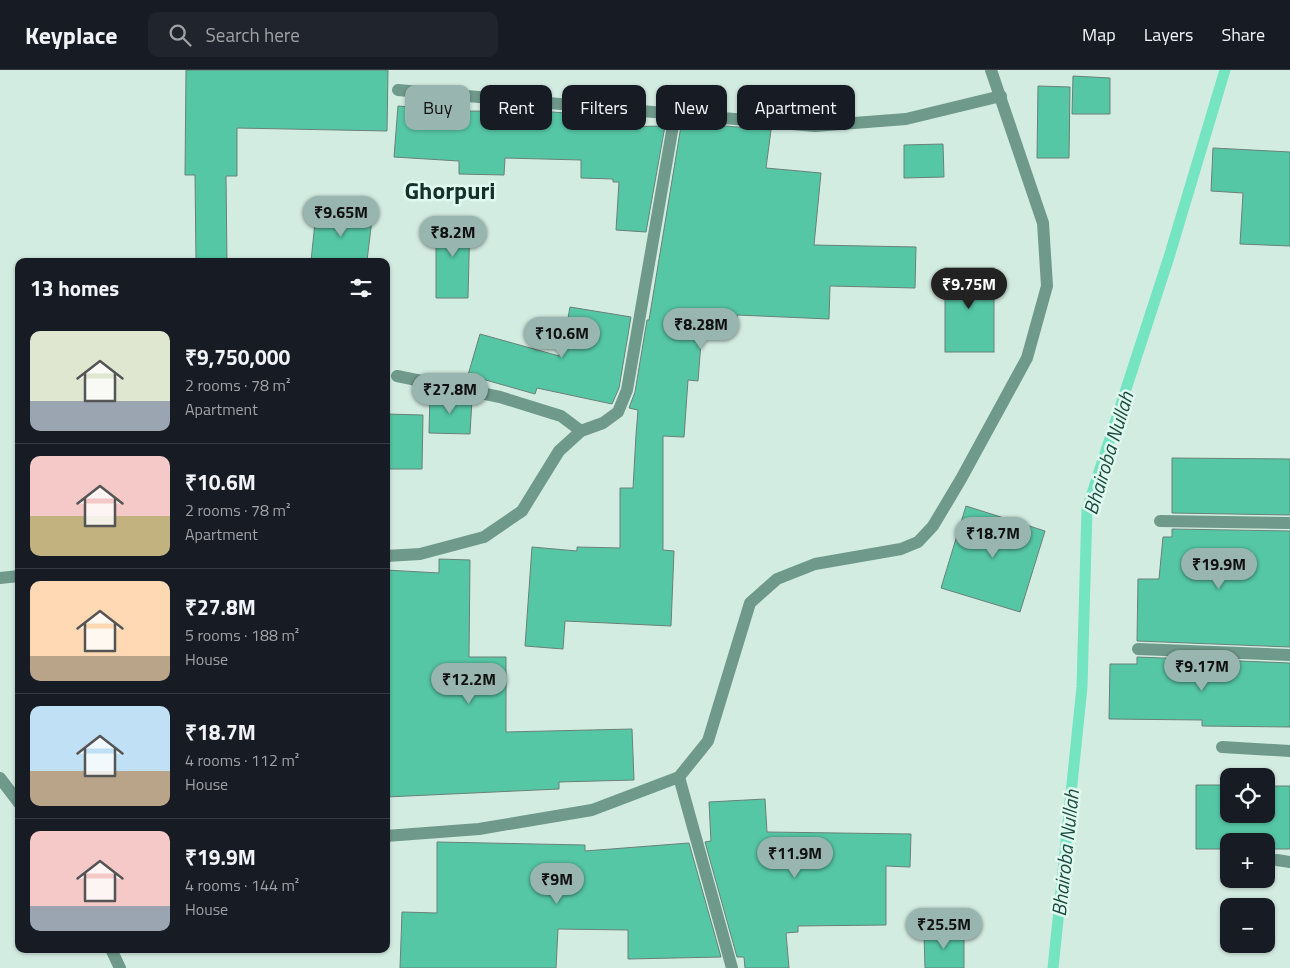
<!DOCTYPE html>
<html lang="en">
<head>
<meta charset="utf-8">
<style>
  body { margin:0; font-family:"Titillium Web",sans-serif; background:#20242c; color:#f1f3f6; height:100vh; display:flex; flex-direction:column; font-size:19px; white-space:nowrap }
  * { box-sizing:border-box; margin:0 }
  p { font-size:16px; color:#9ea1a6 }
  .icon { flex:none; width:28px; height:28px; fill:none; stroke:currentColor; stroke-width:2; stroke-linecap:round; stroke-linejoin:round }
  .map { position:relative; flex:1; overflow:hidden }
  .sheet { position:absolute; left:15px; top:188px; width:375px; height:695px; display:flex; flex-direction:column; background:#171b24; border-radius:10px; box-shadow:0 1px 4px #0004 }
  .sheet>* { flex:none }
  .hud { position:absolute; left:405px; top:15px; width:475px; height:45px; display:flex; gap:10px }
  .controls { position:absolute; left:1220px; top:698px; display:grid; gap:10px }
  .controls a { display:grid; place-items:center; width:55px; height:55px; border-radius:10px; background:#171b24; box-shadow:0 1px 4px #0004; font-size:25px }
  .price { position:absolute; translate:-50% -42px; padding:0 11px; border-radius:18px; background:#98b6af; color:#111; font-size:16px; line-height:32px; filter:drop-shadow(0 1px 2px #0008) }
  .price::after { content:''; position:absolute; left:50%; top:30px; width:15px; height:11px; margin-left:-8px; background:inherit; clip-path:polygon(0 0,100% 0,50% 100%) }
  .price.selected { background:#222; color:#fff }
  ul { padding:0; list-style:none }
  li { display:flex; align-items:center; gap:15px; height:125px; padding:0 15px }
  li+li { border-top:1px solid #363941 }
  li span { display:grid; place-items:center; flex:none; width:140px; height:100px; border-radius:10px; color:#555 }
  li>.icon { margin-inline-start:auto }
  span .icon { width:60px; height:60px; fill:#fffc; stroke-width:1 }
  li b { font-size:21px }
  h2 { display:flex; justify-content:space-between; align-items:center; height:60px; padding:0 15px; font-size:21px }
  .tag { padding:0 18px; border-radius:10px; background:#171b24; box-shadow:0 1px 4px #0004; font-size:18px; line-height:45px }
  .tag.selected { background:#98b6af; color:#111 }
  header { display:flex; align-items:center; gap:30px; box-sizing:border-box; height:70px; padding:0 25px; background:#171b24; border-bottom:1px solid #363941 }
  header strong { font-size:24px }
  nav { display:flex; gap:28px; margin-inline-start:auto; font-size:18px }
  .search { width:350px; height:45px; background:#20242c; display:flex; align-items:center; gap:12px; box-sizing:border-box; padding:0 18px; border-radius:10px; color:#9ea1a6; font-size:19px }
  .map>svg:first-child { display:block }
</style>
</head>
<body>
<header>
<strong>Keyplace</strong>
<div class="search"><svg class="icon" aria-label="search" viewBox="0 0 24 24"><circle cx="10" cy="10" r="6"/><path d="M15 15l6 6"/></svg>Search here</div>
<nav><a>Map</a><a>Layers</a><a>Share</a></nav>
</header>
<div class="map">
<svg width="1290" height="898" viewBox="0 0 1290 898">
  <rect width="100%" height="100%" fill="#d3ece2"/>
  <g fill="none" stroke-linecap="round" stroke-linejoin="round">
    <polyline stroke="#74e4c1" stroke-width="11" points="1053,898 1082,617 1087,439 1169,187 1225,0"/>
  </g>
  <g fill="#55c7a5" stroke="#6a8078">
    <polygon points="186,0 388,0 387,61 237,58 237,106 226,106 227,191 196,191 195,105 185,105"/>
    <polygon points="1073,6 1110,8 1110,44 1072,44"/>
    <polygon points="1038,16 1070,17 1069,88 1037,88"/>
    <polygon points="398,36 467,41 541,42 541,41 577,44 577,46 609,48 609,57 665,56 646,162 616,160 619,112 613,112 613,109 581,108 581,90 505,88 504,105 459,104 459,91 394,87"/>
    <polygon points="703,54 771,60 766,98 821,103 814,175 916,177 915,218 830,216 829,249 737,245 737,250 703,247 698,311 688,310 684,367 663,366 663,480 674,481 671,556 565,551 563,579 525,576 532,477 577,481 577,477 620,478 620,418 633,418 636,365 638,340 629,338 635,322 647,250 649,250 681,56"/>
    <polygon points="943,74 944,107 904,108 904,75"/>
    <polygon points="1213,78 1290,82 1290,176 1240,174 1243,123 1211,121"/>
    <polygon points="316,143 372,149 367,191 311,191"/>
    <polygon points="436,149 470,149 468,228 436,228"/>
    <rect x="945" y="198" width="49" height="84"/>
    <polygon points="570,237 631,247 619,318 612,334 537,318 535,324 468,305 480,264 559,286 560,281 562,282"/>
    <polygon points="430,324 472,330 470,364 429,363"/>
    <polygon points="386,344 423,345 422,399 386,399"/>
    <polygon points="1172,388 1290,389 1290,445 1172,443"/>
    <polygon points="966,436 1045,461 1020,542 941,518"/>
    <polygon points="1172,459 1290,461 1290,577 1137,571 1138,509 1159,509 1163,467 1172,467"/>
    <polygon points="439,489 470,490 469,587 506,587 506,662 632,659 634,710 559,712 559,719 386,727 386,500 439,503"/>
    <polygon points="1137,587 1290,593 1290,657 1202,656 1202,650 1109,649 1110,594 1137,594"/>
    <polygon points="1196,715 1229,715 1229,744 1266,744 1266,716 1290,716 1290,779 1266,779 1266,771 1229,771 1229,779 1196,779"/>
    <polygon points="765,729 767,762 911,764 910,797 886,796 886,855 798,856 798,862 786,863 789,898 745,898 744,887 737,887 705,772 711,771 709,732"/>
    <polygon points="437,772 585,775 585,781 689,773 721,887 628,889 628,860 558,859 556,898 400,898 402,842 437,843"/>
    <polygon points="924,863 964,863 964,898 925,898"/>
  </g>
  <g fill="none" stroke-linecap="round" stroke-linejoin="round">
    <g stroke="#6f9a8b" stroke-width="12">
      <polyline points="398,20 815,56 906,49 1001,26"/>
      <polyline points="397,306 500,327 561,346 581,361"/>
      <polyline points="1160,451 1290,453"/>
      <polyline points="386,486 420,484 484,467 522,441 559,381 581,361 603,353 618,342 627,320 675,44"/>
      <polyline points="0,508 19,506"/>
      <polyline points="1138,579 1290,585"/>
      <polyline points="1222,677 1290,681"/>
      <polyline points="679,707 732,898"/>
      <polyline points="0,708 19,733"/>
      <polyline points="386,766 479,759 592,740 679,707 708,671 750,533 777,509 815,494 901,479 918,472 933,456 961,409 1027,288 1047,216 1043,153 991,0"/>
      <polyline points="1277,790 1290,792"/>
      <polyline points="111,879 120,898"/>
    </g>
  </g>
  <g text-anchor="middle" dominant-baseline="central" stroke-width="5" stroke-linejoin="round" paint-order="stroke">
    <g font-size="20" font-style="italic" fill="#1b4b3d" stroke="#e0f9f0">
      <text transform="translate(1108 383) rotate(-73)">Bhairoba Nullah</text>
      <text transform="translate(1065 783) rotate(-84)">Bhairoba Nullah</text>
    </g>
    <g font-size="24" font-weight="bold" fill="#133128" stroke="#e0f9f0">
      <text x="450" y="120">Ghorpuri</text>
    </g>
  </g>
</svg>
<div class="controls">
<a><svg class="icon" aria-label="locate" viewBox="0 0 24 24"><circle cx="12" cy="12" r="6"/><path d="M12 2v4M12 18v4M2 12h4M18 12h4"/></svg></a>
<a>+</a>
<a>−</a>
</div>
<b class="price" style="left:341px;top:168px">₹9.65M</b>
<b class="price" style="left:453px;top:188px">₹8.2M</b>
<b class="price selected" style="left:969px;top:240px">₹9.75M</b>
<b class="price" style="left:701px;top:280px">₹8.28M</b>
<b class="price" style="left:562px;top:289px">₹10.6M</b>
<b class="price" style="left:450px;top:345px">₹27.8M</b>
<b class="price" style="left:993px;top:489px">₹18.7M</b>
<b class="price" style="left:1219px;top:520px">₹19.9M</b>
<b class="price" style="left:1202px;top:622px">₹9.17M</b>
<b class="price" style="left:469px;top:635px">₹12.2M</b>
<b class="price" style="left:795px;top:809px">₹11.9M</b>
<b class="price" style="left:557px;top:835px">₹9M</b>
<b class="price" style="left:944px;top:880px">₹25.5M</b>
<div class="hud">
<a class="tag selected">Buy</a>
<a class="tag">Rent</a>
<a class="tag">Filters</a>
<a class="tag">New</a>
<a class="tag">Apartment</a>
</div>
<section class="sheet">
<h2>13 homes<svg class="icon" aria-label="filters" viewBox="0 0 24 24"><path d="M4 7h16M4 17h16"/><circle cx="9" cy="7" r="2"/><circle cx="15" cy="17" r="2"/></svg></h2>
<ul>
<li><span style="background:linear-gradient(#dfe7d0 70%,#9aa5b1 0)"><svg class="icon" aria-label="home" viewBox="0 0 24 24"><path d="M3 11l9-7 9 7M6 9v11h12V9"/></svg></span><div><b>₹9,750,000</b><p>2 rooms · 78 m²</p><p>Apartment</p></div></li>
<li><span style="background:linear-gradient(#f6c9c9 60%,#c2b280 0)"><svg class="icon" aria-label="home" viewBox="0 0 24 24"><path d="M3 11l9-7 9 7M6 9v11h12V9"/></svg></span><div><b>₹10.6M</b><p>2 rooms · 78 m²</p><p>Apartment</p></div></li>
<li><span style="background:linear-gradient(#ffd9b3 75%,#b9a48a 0)"><svg class="icon" aria-label="home" viewBox="0 0 24 24"><path d="M3 11l9-7 9 7M6 9v11h12V9"/></svg></span><div><b>₹27.8M</b><p>5 rooms · 188 m²</p><p>House</p></div></li>
<li><span style="background:linear-gradient(#bfe0f5 65%,#b9a48a 0)"><svg class="icon" aria-label="home" viewBox="0 0 24 24"><path d="M3 11l9-7 9 7M6 9v11h12V9"/></svg></span><div><b>₹18.7M</b><p>4 rooms · 112 m²</p><p>House</p></div></li>
<li><span style="background:linear-gradient(#f6c9c9 75%,#9aa5b1 0)"><svg class="icon" aria-label="home" viewBox="0 0 24 24"><path d="M3 11l9-7 9 7M6 9v11h12V9"/></svg></span><div><b>₹19.9M</b><p>4 rooms · 144 m²</p><p>House</p></div></li>
</ul>
</section>
</div>
</body>
</html>
